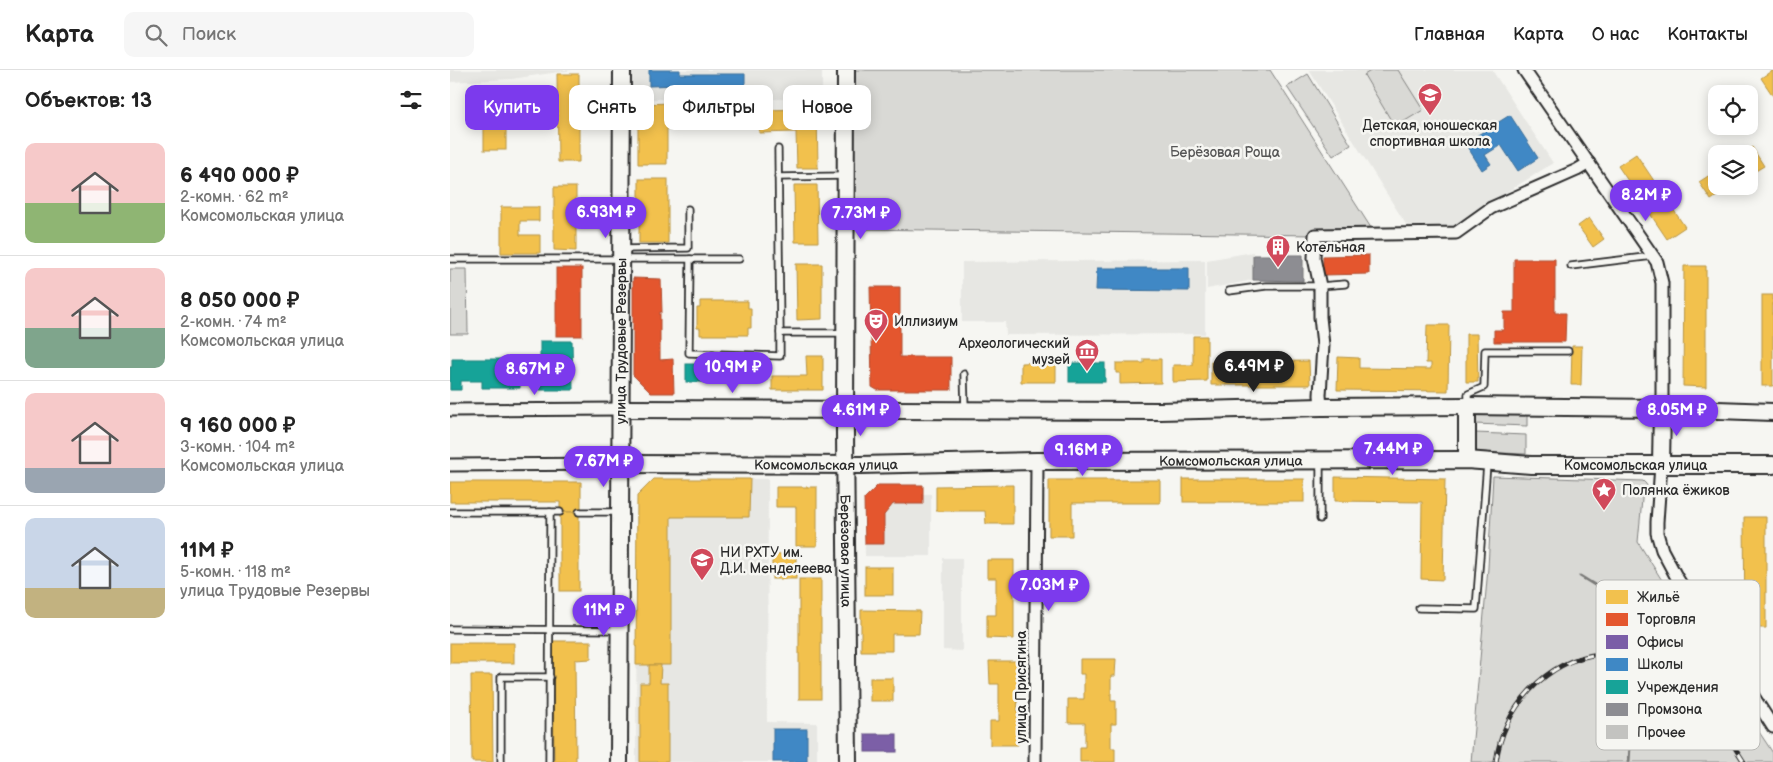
<!DOCTYPE html>
<html lang="ru">
<head>
<meta charset="utf-8">
<style>
  body { margin:0; font-family:"Balsamiq Sans",sans-serif; background:#f6f6f6; color:#222; height:100vh; display:flex; flex-direction:column; font-size:19px; white-space:nowrap }
  * { box-sizing:border-box; margin:0 }
  p { font-size:16px; color:#767676 }
  .icon { flex:none; width:28px; height:28px; fill:none; stroke:currentColor; stroke-width:2; stroke-linecap:round; stroke-linejoin:round }
  .map { position:relative; flex:1; overflow:hidden }
  .panel { display:flex; flex-direction:column; background:#fff; width:450px }
  .panel>* { flex:none }
  .banner { position:absolute; left:15px; top:15px; width:475px; height:45px; display:flex; gap:10px }
  .tools { position:absolute; left:1258px; top:15px; display:grid; gap:10px }
  .tools a { display:grid; place-items:center; width:50px; height:50px; border-radius:10px; background:#fff; box-shadow:0 2px 12px #0003; font-size:25px }
  .price { position:absolute; translate:-50% -42px; padding:0 11px; border-radius:18px; background:#7c3aed; color:#fff; font-size:16px; line-height:32px; filter:drop-shadow(0 1px 2px #0008) }
  .price::after { content:''; position:absolute; left:50%; top:30px; width:15px; height:11px; margin-left:-8px; background:inherit; clip-path:polygon(0 0,100% 0,50% 100%) }
  .price.selected { background:#222; color:#fff }
  ul { padding:0; list-style:none }
  li { display:flex; align-items:center; gap:15px; height:125px; padding:0 25px }
  li+li { border-top:1px solid #e0e0e0 }
  li span { display:grid; place-items:center; flex:none; width:140px; height:100px; border-radius:10px; color:#555 }
  li>.icon { margin-inline-start:auto }
  span .icon { width:60px; height:60px; fill:#fffc; stroke-width:1 }
  li b { font-size:21px }
  h2 { display:flex; justify-content:space-between; align-items:center; height:60px; padding:0 25px; font-size:21px }
  .pill { padding:0 18px; border-radius:10px; background:#fff; box-shadow:0 2px 12px #0003; font-size:18px; line-height:45px }
  .pill.selected { background:#7c3aed; color:#fff }
  header { display:flex; align-items:center; gap:30px; box-sizing:border-box; height:70px; padding:0 25px; background:#fff; border-bottom:1px solid #e0e0e0 }
  header strong { font-size:24px }
  nav { display:flex; gap:28px; margin-inline-start:auto; font-size:18px }
  .search { width:350px; height:45px; background:#f6f6f6; display:flex; align-items:center; gap:12px; box-sizing:border-box; padding:0 18px; border-radius:10px; color:#767676; font-size:19px }
  main { display:flex; flex:1; min-height:0 }
  .map>svg:first-child { display:block }
</style>
</head>
<body>
<header>
<strong>Карта</strong>
<div class="search"><svg class="icon" aria-label="search" viewBox="0 0 24 24"><circle cx="10" cy="10" r="6"/><path d="M15 15l6 6"/></svg>Поиск</div>
<nav><a>Главная</a><a>Карта</a><a>О нас</a><a>Контакты</a></nav>
</header>
<main>
<section class="panel">
<h2>Объектов: 13<svg class="icon" aria-label="filters" viewBox="0 0 24 24"><path d="M4 7h16M4 17h16"/><circle cx="9" cy="7" r="2"/><circle cx="15" cy="17" r="2"/></svg></h2>
<ul>
<li><span style="background:linear-gradient(#f6c9c9 60%,#8fb573 0)"><svg class="icon" aria-label="home" viewBox="0 0 24 24"><path d="M3 11l9-7 9 7M6 9v11h12V9"/></svg></span><div><b>6 490 000 ₽</b><p>2-комн. · 62 m²</p><p>Комсомольская улица</p></div></li>
<li><span style="background:linear-gradient(#f6c9c9 60%,#7fa58c 0)"><svg class="icon" aria-label="home" viewBox="0 0 24 24"><path d="M3 11l9-7 9 7M6 9v11h12V9"/></svg></span><div><b>8 050 000 ₽</b><p>2-комн. · 74 m²</p><p>Комсомольская улица</p></div></li>
<li><span style="background:linear-gradient(#f6c9c9 75%,#9aa5b1 0)"><svg class="icon" aria-label="home" viewBox="0 0 24 24"><path d="M3 11l9-7 9 7M6 9v11h12V9"/></svg></span><div><b>9 160 000 ₽</b><p>3-комн. · 104 m²</p><p>Комсомольская улица</p></div></li>
<li><span style="background:linear-gradient(#c9d6e8 70%,#c2b280 0)"><svg class="icon" aria-label="home" viewBox="0 0 24 24"><path d="M3 11l9-7 9 7M6 9v11h12V9"/></svg></span><div><b>11M ₽</b><p>5-комн. · 118 m²</p><p>улица Трудовые Резервы</p></div></li>
</ul>
</section>
<div class="map">
<svg width="1323" height="692" viewBox="0 0 1323 692">
  <rect width="100%" height="100%" fill="#f6f6f2"/>
  <filter id="ink" filterUnits="userSpaceOnUse"><feTurbulence type="fractalNoise" baseFrequency=".02" numOctaves="2"/><feDisplacementMap in="SourceGraphic" scale="10" xChannelSelector="R" yChannelSelector="G"/><feConvolveMatrix kernelMatrix="1 2 1 2 8 2 1 2 1" color-interpolation-filters="sRGB"/></filter>
  <g filter="url(#ink)">
    <g fill="#e7e7e3">
      <polygon points="0,0 123,0 61,9 0,12"/>
      <rect x="177" y="0" width="195" height="29"/>
      <polygon points="859,0 1042,0 1103,93 1002,157 957,156"/>
      <polygon points="803,182 803,210 757,219 757,190"/>
      <polygon points="755,190 755,264 556,265 555,252 512,252 512,192"/>
      <polygon points="204,409 318,409 317,652 367,653 367,692 186,692 187,426"/>
      <polygon points="428,415 473,415 473,424 481,424 481,486 415,486 414,429"/>
      <polygon points="493,488 512,488 512,581 493,580"/>
    </g>
    <g fill="#d9d9d5" stroke="#828280">
      <polygon points="400,0 820,0 923,161 865,165 401,159"/>
      <polygon points="922,0 948,0 973,40 945,57 914,5"/>
      <polygon points="858,4 901,75 883,86 837,17"/>
      <polygon points="0,199 17,199 18,264 0,264"/>
      <polygon points="1031,342 1077,343 1077,356 1024,354 1024,345"/>
      <polygon points="1025,363 1076,365 1076,384 1027,382 1025,380"/>
      <polygon points="1043,406 1193,411 1196,414 1197,416 1193,419 1188,472 1270,603 1323,683 1323,692 1021,692 1038,498"/>
    </g>
    <g fill="#f2c14e" stroke="#b69444">
      <polygon points="1323,0 1323,26 1311,8"/>
      <polygon points="107,4 129,4 129,92 108,92"/>
      <rect x="34" y="21" width="22" height="59"/>
      <polygon points="225,33 225,54 217,54 217,94 188,94 188,34"/>
      <polygon points="367,39 368,98 347,98 346,62 309,63 309,40"/>
      <polygon points="1302,77 1314,96 1299,105 1299,84 1293,84"/>
      <polygon points="1186,84 1235,157 1217,169 1168,96"/>
      <polygon points="1266,101 1266,116 1282,116 1261,130 1249,112"/>
      <rect x="189" y="109" width="29" height="64"/>
      <polygon points="344,115 367,115 368,172 345,172"/>
      <polygon points="104,117 126,117 126,181 104,180"/>
      <polygon points="51,137 89,137 89,151 70,151 70,165 90,165 90,183 51,183"/>
      <polygon points="1139,148 1154,169 1143,177 1128,156"/>
      <polygon points="346,194 372,194 372,249 347,250"/>
      <polygon points="1234,196 1256,196 1256,317 1233,316"/>
      <rect x="1312" y="225" width="11" height="91"/>
      <polygon points="250,231 298,231 298,238 301,238 301,258 298,258 298,265 250,265 250,258 247,258 247,238 250,238"/>
      <polygon points="977,255 999,255 998,321 887,320 888,287 909,288 909,298 981,299 981,293 976,293"/>
      <polygon points="1016,264 1027,264 1028,312 1016,312"/>
      <polygon points="743,266 757,266 757,311 723,312 723,295 743,295"/>
      <polygon points="1122,276 1132,276 1131,315 1121,315"/>
      <polygon points="356,286 373,286 373,320 322,320 322,306 357,306"/>
      <polygon points="694,289 711,289 711,313 670,314 670,303 666,303 666,293 694,293"/>
      <polygon points="859,291 860,315 761,315 761,292"/>
      <polygon points="606,292 606,312 571,312 571,293"/>
      <polygon points="885,407 995,409 993,510 971,509 972,432 885,431"/>
      <polygon points="204,409 300,409 299,447 221,447 221,595 186,595 187,426"/>
      <rect x="733" y="409" width="121" height="23"/>
      <polygon points="599,410 710,410 710,433 622,433 622,466 599,466"/>
      <polygon points="0,412 131,412 131,442 110,442 110,432 0,432"/>
      <polygon points="563,415 563,454 536,454 535,441 486,441 486,416"/>
      <polygon points="326,417 367,417 367,476 346,476 346,437 326,437"/>
      <rect x="110" y="442" width="19" height="79"/>
      <polygon points="1294,447 1316,447 1316,558 1295,558"/>
      <rect x="322" y="484" width="24" height="25"/>
      <polygon points="537,490 564,490 564,569 537,568 537,545 546,545 546,508 537,508"/>
      <rect x="415" y="497" width="28" height="28"/>
      <rect x="349" y="509" width="22" height="120"/>
      <polygon points="411,540 470,541 469,564 442,564 442,581 411,581"/>
      <polygon points="103,571 141,571 141,589 125,590 126,692 104,692"/>
      <rect x="0" y="573" width="64" height="20"/>
      <polygon points="630,589 666,589 665,606 661,606 661,631 666,631 666,654 661,654 661,678 665,678 665,692 630,692 630,677 635,677 635,653 618,653 618,629 634,629 634,604 630,604"/>
      <polygon points="539,591 567,591 568,675 540,675 540,651 549,651 549,614 540,614"/>
      <polygon points="199,595 211,595 210,613 218,613 218,692 190,692 190,613 199,613"/>
      <polygon points="21,605 42,605 43,692 22,692"/>
      <rect x="420" y="608" width="23" height="23"/>
    </g>
    <g fill="#e4572e" stroke="#ac4a2d">
      <polygon points="919,185 919,204 873,205 873,186"/>
      <polygon points="1064,189 1105,189 1105,243 1116,243 1115,272 1044,272 1044,260 1054,260 1054,242 1064,242"/>
      <rect x="106" y="198" width="26" height="68"/>
      <polygon points="183,208 211,209 212,242 210,242 210,290 223,289 224,323 201,323 183,305"/>
      <polygon points="420,217 450,217 450,287 501,287 501,320 427,320 422,317"/>
      <polygon points="428,415 473,415 473,434 443,434 434,445 434,474 415,474 414,429"/>
    </g>
    <rect fill="#7b5ea7" stroke="#634f82" x="415" y="664" width="32" height="18"/>
    <g fill="#3f88c5" stroke="#396c97">
      <polygon points="199,0 230,0 230,4 295,4 295,21 231,22 231,15 199,16"/>
      <polygon points="1060,45 1088,88 1068,101 1051,75 1035,85 1041,94 1032,100 1015,73"/>
      <polygon points="647,198 739,198 739,221 646,220"/>
      <rect x="323" y="659" width="34" height="33"/>
    </g>
    <g fill="#17a398" stroke="#1d7f77">
      <polygon points="90,271 122,271 123,320 90,320 90,311 70,311 70,318 32,318 32,311 11,311 11,320 0,320 0,297 2,297 2,289 90,289"/>
      <rect x="619" y="293" width="36" height="19"/>
      <rect x="236" y="294" width="64" height="18"/>
    </g>
    <polygon fill="#8d8d92" stroke="#707073" points="803,185 853,185 853,211 803,210"/>
    <g fill="none" stroke-linecap="round" stroke-linejoin="round">
      <g stroke="#7a7a78" stroke-width="3">
        <polyline points="1130,506 1156,522 1176,538 1189,565 1188,584"/>
        <polyline points="1186,610 1187,592"/>
        <polyline points="1184,632 1185,622"/>
        <polyline points="1179,692 1182,642"/>
      </g>
      <defs>
        <g id="lane">
          <polyline points="328,79 330,263"/>
          <polyline points="328,107 394,106"/>
          <polyline points="172,179 238,178 238,139"/>
          <polyline points="0,189 240,189 239,283 330,286 330,263 393,263"/>
          <polyline points="240,189 289,189"/>
          <polyline points="1121,196 1203,186"/>
          <polyline points="779,221 816,216 870,216 895,214"/>
          <polyline points="514,304 515,339"/>
          <polyline points="1018,335 1018,324 1034,317 1035,281 1118,281"/>
          <polyline points="870,393 870,449"/>
          <polyline points="0,442 110,442"/>
          <polyline points="129,442 168,442"/>
          <polyline points="969,538 1026,539 1037,394"/>
          <polyline points="0,559 168,560"/>
          <polyline points="51,692 51,607 100,607"/>
          <polyline points="99,692 100,442"/>
        </g>
        <g id="street">
          <polyline points="1074,0 1207,192 1212,213 1212,338"/>
          <polyline points="871,337 870,325 873,275 870,247 870,216 864,188 865,165 1006,163 1041,138 1127,100 1139,93"/>
          <polyline points="0,340 170,339"/>
          <polyline points="0,395 170,394"/>
          <polyline points="1211,395 1207,452 1207,463 1212,480 1227,508 1323,657"/>
          <polyline points="585,692 587,391"/>
        </g>
        <g id="secondary">
          <path id="s1" d="M396 0 395 362 398 692"/>
          <polyline points="170,339 710,341 871,337 1017,336 1212,338 1323,342"/>
          <polyline points="1017,390 1017,336"/>
          <path id="s2" d="M170 394 410 395 587 391 1017 390 1081 395H1323"/>
          <polyline points="1211,395 1212,338"/>
          <path id="s3" d="M169 692 172 0"/>
        </g>
      </defs>
      <use href="#lane" stroke="#2b2b2b" stroke-width="9"/>
      <use href="#street" stroke="#2b2b2b" stroke-width="15"/>
      <use href="#secondary" stroke="#2b2b2b" stroke-width="20"/>
      <use href="#lane" stroke="#f6f6f2" stroke-width="5.5"/>
      <use href="#street" stroke="#f6f6f2" stroke-width="11"/>
      <use href="#secondary" stroke="#f6f6f2" stroke-width="16"/>
      <defs>
        <path id="rail" d="M1046 692C1053 639 1095 590 1150 584 1164 582 1178 586 1191 590 1202 593 1213 597 1223 603 1255 624 1274 661 1294 692"/>
      </defs>
      <use href="#rail" stroke="#2b2b2b" stroke-width="5"/>
      <use href="#rail" stroke="#f6f6f2" stroke-width="3" stroke-dasharray="9" stroke-linecap="butt"/>
    </g>
  </g>
  <defs>
    <symbol id="school-pin" viewBox="-11 -11 22 30"><path d="M0 17L-7.5 6A9.5 9.5 0 1 1 7.5 6Z" fill="#d1495b" stroke="#f6f6f2"/><path d="M0-5L7-2L0 1L-7-2ZM-4 1L0 2.5L4 1V4Q0 6-4 4Z" fill="#fff"/></symbol>
    <symbol id="building-pin" viewBox="-11 -11 22 30"><path d="M0 17L-7.5 6A9.5 9.5 0 1 1 7.5 6Z" fill="#d1495b" stroke="#f6f6f2"/><path d="M-4-6H4V6H1V3H-1V6H-4ZM-2.5-4.3h1.7v1.8h-1.7ZM.8-4.3h1.7v1.8H.8ZM-2.5-1h1.7V.8h-1.7ZM.8-1h1.7V.8H.8Z" fill="#fff"/></symbol>
    <symbol id="theatre-pin" viewBox="-11 -11 22 30"><path d="M0 17L-7.5 6A9.5 9.5 0 1 1 7.5 6Z" fill="#d1495b" stroke="#f6f6f2"/><path d="M-5-5.5Q0-4 5-5.5V0Q5 5 0 6Q-5 5-5 0ZM-3.3-2.5H-1v1.5H-3.3ZM1-2.5H3.3v1.5H1ZM-2.8 1Q0 5.5 2.8 1Z" fill="#fff"/></symbol>
    <symbol id="museum-pin" viewBox="-11 -11 22 30"><path d="M0 17L-7.5 6A9.5 9.5 0 1 1 7.5 6Z" fill="#d1495b" stroke="#f6f6f2"/><path d="M0-6L6-3V-2H-6V-3ZM-5-1h2V3h-2ZM-1-1h2V3h-2ZM3-1h2V3H3ZM-6 4H6V6H-6Z" fill="#fff"/></symbol>
    <symbol id="sight-pin" viewBox="-11 -11 22 30"><path d="M0 17L-7.5 6A9.5 9.5 0 1 1 7.5 6Z" fill="#d1495b" stroke="#f6f6f2"/><path d="M0-6L1.8-2.2L6-1.7L2.9 1.2L3.7 5.4L0 3.3L-3.7 5.4L-2.9 1.2L-6-1.7L-1.8-2.2Z" fill="#fff"/></symbol>
    <symbol id="university-pin" viewBox="-11 -11 22 30"><path d="M0 17L-7.5 6A9.5 9.5 0 1 1 7.5 6Z" fill="#d1495b" stroke="#f6f6f2"/><path d="M0-5L7-2L0 1L-7-2ZM-4 1L0 2.5L4 1V4Q0 6-4 4Z" fill="#fff"/></symbol>
  </defs>
  <g fill-rule="evenodd">
    <use href="#school-pin" x="966" y="11" width="28" height="38"/>
    <use href="#building-pin" x="814" y="163" width="28" height="38"/>
    <use href="#theatre-pin" x="412" y="237" width="28" height="38"/>
    <use href="#museum-pin" x="623" y="267" width="28" height="38"/>
    <use href="#sight-pin" x="1140" y="406" width="28" height="38"/>
    <use href="#university-pin" x="238" y="476" width="28" height="38"/>
  </g>
  <g text-anchor="middle" dominant-baseline="central" stroke-width="5" stroke-linejoin="round" paint-order="stroke">
    <g font-size="14" fill="#2b2b2b" stroke="#f6f6f2" text-anchor="start">
      <text x="980" y="55" text-anchor="middle">Детская, юношеская<tspan x="980" dy="16">спортивная школа</tspan></text>
      <text x="846" y="177">Котельная</text>
      <text x="444" y="251">Иллизиум</text>
      <text x="620" y="273" text-anchor="end">Археологический<tspan x="620" dy="16">музей</tspan></text>
      <text x="1172" y="420">Полянка ёжиков</text>
      <text x="270" y="482">НИ РХТУ им.<tspan x="270" dy="16">Д.И. Менделеева</tspan></text>
    </g>
    <g font-size="14" fill="#565656" stroke="#f6f6f2">
      <text x="775" y="82">Берёзовая Роща</text>
    </g>
    <g font-size="14" fill="#2b2b2b" stroke="#f6f6f2">
      <text stroke="none"><textPath href="#s3" startOffset="421">улица Трудовые Резервы</textPath></text>
      <text stroke="none"><textPath href="#s2" startOffset="611">Комсомольская улица</textPath></text>
      <text stroke="none"><textPath href="#s2" startOffset="206">Комсомольская улица</textPath></text>
      <text stroke="none"><textPath href="#s2" startOffset="1016">Комсомольская улица</textPath></text>
      <text stroke="none"><textPath href="#s1" startOffset="481">Берёзовая улица</textPath></text>
      <text transform="translate(571 617) rotate(-90)">улица Присягина</text>
    </g>
  </g>
  <rect x="1146" y="510" width="164" height="170" rx="8" fill="#f6f6f2" stroke="#b9b9b6" stroke-width="1"/>
  <rect x="1156" y="520" width="22" height="14" fill="#f2c14e"/>
  <rect x="1156" y="543" width="22" height="13" fill="#e4572e"/>
  <rect x="1156" y="565" width="22" height="14" fill="#7b5ea7"/>
  <rect x="1156" y="588" width="22" height="13" fill="#3f88c5"/>
  <rect x="1156" y="610" width="22" height="14" fill="#17a398"/>
  <rect x="1156" y="633" width="22" height="13" fill="#8d8d92"/>
  <rect x="1156" y="655" width="22" height="14" fill="#c3c3c0"/>
  <g font-size="14" fill="#2b2b2b">
    <text x="1187" y="532">Жильё</text>
    <text x="1187" y="554">Торговля</text>
    <text x="1187" y="577">Офисы</text>
    <text x="1187" y="599">Школы</text>
    <text x="1187" y="622">Учреждения</text>
    <text x="1187" y="644">Промзона</text>
    <text x="1187" y="667">Прочее</text>
  </g>
</svg>
<div class="tools">
<a><svg class="icon" aria-label="locate" viewBox="0 0 24 24"><circle cx="12" cy="12" r="6"/><path d="M12 2v4M12 18v4M2 12h4M18 12h4"/></svg></a>
<a><svg class="icon" aria-label="layers" viewBox="0 0 24 24"><path d="M12 4l9 5-9 5-9-5zM3 14l9 5 9-5"/></svg></a>
</div>
<b class="price" style="left:1196px;top:152px">8.2M ₽</b>
<b class="price" style="left:156px;top:169px">6.93M ₽</b>
<b class="price" style="left:411px;top:170px">7.73M ₽</b>
<b class="price selected" style="left:804px;top:323px">6.49M ₽</b>
<b class="price" style="left:283px;top:324px">10.9M ₽</b>
<b class="price" style="left:85px;top:326px">8.67M ₽</b>
<b class="price" style="left:411px;top:367px">4.61M ₽</b>
<b class="price" style="left:1227px;top:367px">8.05M ₽</b>
<b class="price" style="left:943px;top:406px">7.44M ₽</b>
<b class="price" style="left:633px;top:407px">9.16M ₽</b>
<b class="price" style="left:154px;top:418px">7.67M ₽</b>
<b class="price" style="left:599px;top:542px">7.03M ₽</b>
<b class="price" style="left:154px;top:567px">11M ₽</b>
<div class="banner">
<a class="pill selected">Купить</a>
<a class="pill">Снять</a>
<a class="pill">Фильтры</a>
<a class="pill">Новое</a>
</div>
</div>
</main>
</body>
</html>
